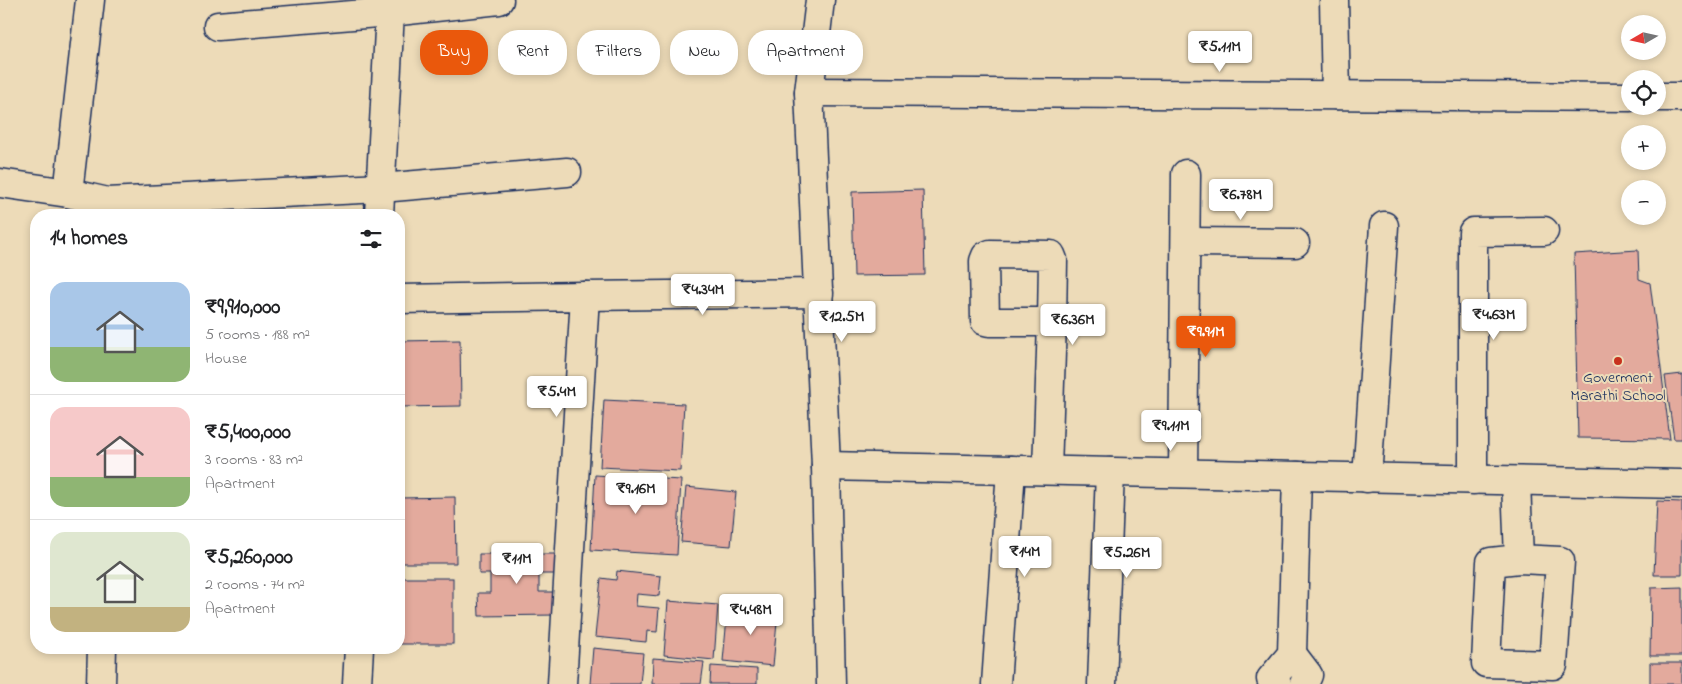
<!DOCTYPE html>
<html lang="en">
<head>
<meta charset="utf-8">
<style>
  body { margin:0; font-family:"Indie Flower",sans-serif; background:#f2f2f2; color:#202124; height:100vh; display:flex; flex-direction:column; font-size:19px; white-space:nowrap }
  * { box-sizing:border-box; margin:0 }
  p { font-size:16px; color:#757577 }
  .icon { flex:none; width:28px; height:28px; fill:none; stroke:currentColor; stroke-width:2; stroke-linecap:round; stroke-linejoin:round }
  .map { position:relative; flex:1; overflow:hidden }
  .sheet { position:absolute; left:30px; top:209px; width:375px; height:445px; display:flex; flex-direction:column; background:#fff; border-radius:20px; box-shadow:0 2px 8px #0003 }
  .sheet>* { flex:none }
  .hud { position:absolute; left:420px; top:30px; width:475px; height:45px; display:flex; gap:10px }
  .needle { width:32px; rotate:261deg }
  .tools { position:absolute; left:1621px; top:15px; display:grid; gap:10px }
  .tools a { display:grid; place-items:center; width:45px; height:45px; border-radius:50%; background:#fff; box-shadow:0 2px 8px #0003; font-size:25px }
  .price { position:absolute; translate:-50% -42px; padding:0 11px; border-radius:5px; background:#fff; color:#222; font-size:16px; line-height:32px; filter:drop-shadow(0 1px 2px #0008) }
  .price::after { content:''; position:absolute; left:50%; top:30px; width:15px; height:11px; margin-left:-8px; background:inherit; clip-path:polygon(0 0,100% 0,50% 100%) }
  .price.on { background:#ea580c; color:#fff }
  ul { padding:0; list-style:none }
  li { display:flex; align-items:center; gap:15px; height:125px; padding:0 20px }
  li+li { border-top:1px solid #e0e0e0 }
  li span { display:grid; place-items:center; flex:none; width:140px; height:100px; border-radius:15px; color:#555 }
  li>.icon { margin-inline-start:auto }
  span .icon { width:60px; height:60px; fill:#fffc; stroke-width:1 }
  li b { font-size:21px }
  h2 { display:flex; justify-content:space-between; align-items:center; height:60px; padding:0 20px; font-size:21px }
  .pill { padding:0 18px; border-radius:20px; background:#fff; box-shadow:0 2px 8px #0003; font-size:18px; line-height:45px }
  .pill.on { background:#ea580c; color:#fff }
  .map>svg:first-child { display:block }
</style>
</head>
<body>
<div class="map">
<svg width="1682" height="684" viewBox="0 0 1682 684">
  <rect width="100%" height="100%" fill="#eddbb8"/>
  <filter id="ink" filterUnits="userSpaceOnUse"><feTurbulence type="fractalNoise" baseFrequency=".02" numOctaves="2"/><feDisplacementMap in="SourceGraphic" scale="10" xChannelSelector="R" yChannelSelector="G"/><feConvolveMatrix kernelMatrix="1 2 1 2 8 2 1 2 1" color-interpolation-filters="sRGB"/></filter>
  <g filter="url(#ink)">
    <g fill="#e3aa9d" stroke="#1b2f5e">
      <polygon points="923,190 925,275 854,276 852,192"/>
      <polygon points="1638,250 1639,279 1650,283 1670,439 1578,438 1574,254"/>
      <polygon points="460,340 461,406 399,407 399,341"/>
      <polygon points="1682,374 1682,439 1674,439 1665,376"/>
      <polygon points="604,400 684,404 680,471 600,467"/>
      <polygon points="595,475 681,480 677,555 591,550"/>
      <polygon points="686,487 736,492 731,546 681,542"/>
      <polygon points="455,497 456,563 399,563 399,498"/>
      <polygon points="1657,501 1682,502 1682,575 1654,575"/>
      <polygon points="479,554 556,554 556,574 539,574 539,592 555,592 555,615 479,616 478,593 490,593 490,574 479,574"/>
      <polygon points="617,571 661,576 659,596 637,594 636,606 659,608 657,632 647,631 646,642 595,637 601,578 616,580"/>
      <rect x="399" y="578" width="54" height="66"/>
      <polygon points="1682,587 1682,656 1650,656 1651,588"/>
      <polygon points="668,601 718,605 714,660 664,655"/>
      <polygon points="728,607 778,611 773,666 723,661"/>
      <polygon points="593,648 643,653 640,684 590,684"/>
      <polygon points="653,658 704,662 701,684 652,684"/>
      <rect x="1650" y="663" width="32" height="21"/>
      <polygon points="711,666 757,669 757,684 710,684"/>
    </g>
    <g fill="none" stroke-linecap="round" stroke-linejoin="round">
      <defs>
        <g id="street">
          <polyline points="1334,0 1336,95"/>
          <polyline points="218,26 390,12"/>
          <polyline points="809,92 1630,97"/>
          <polyline points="1658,97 1682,97"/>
          <polyline points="0,183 68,193 108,202 381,188 567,172"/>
          <polyline points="68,193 90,0"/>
          <polyline points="379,215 390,12 499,0"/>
          <polyline points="1187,242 1295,243"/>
          <polyline points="585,296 819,293"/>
          <polyline points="399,299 585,296 562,684"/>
          <polyline points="826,466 1682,484"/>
          <polyline points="1047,470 1052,322 989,322 985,321 984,261 986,256 990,254 1051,255 1053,260 1052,322"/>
          <polyline points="1183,473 1186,174"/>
          <polyline points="1367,478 1384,226"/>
          <polyline points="1473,480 1473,232 1544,231"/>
          <polyline points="1516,481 1519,559 1560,561 1553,665 1486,663 1491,562 1519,559"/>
          <polyline points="1292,654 1308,675 1304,684"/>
          <polyline points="101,684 102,648"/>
          <polyline points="357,684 359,648"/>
          <polyline points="996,684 1011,470"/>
          <polyline points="1102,684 1110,472"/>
          <polyline points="1277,684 1271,679 1292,654 1297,476"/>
        </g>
        <polyline id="secondary" points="820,0 809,92 826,466 831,684"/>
      </defs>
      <use href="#street" stroke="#1b2f5e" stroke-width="31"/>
      <use href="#secondary" stroke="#1b2f5e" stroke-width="31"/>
      <use href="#street" stroke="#eddbb8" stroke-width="28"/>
      <use href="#secondary" stroke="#eddbb8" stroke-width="28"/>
    </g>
  </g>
  <circle fill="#c8321e" stroke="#eddbb8" stroke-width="2" cx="1618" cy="361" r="5"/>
  <g text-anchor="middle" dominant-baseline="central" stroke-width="4" stroke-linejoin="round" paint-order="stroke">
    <g font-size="16" fill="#1b2f5e" stroke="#eddbb8">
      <text x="1618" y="378">Goverment<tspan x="1618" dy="18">Marathi School</tspan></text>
    </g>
  </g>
</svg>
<div class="tools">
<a><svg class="needle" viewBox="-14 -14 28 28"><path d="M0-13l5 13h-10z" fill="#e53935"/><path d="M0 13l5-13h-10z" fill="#757577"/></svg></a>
<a><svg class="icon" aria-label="locate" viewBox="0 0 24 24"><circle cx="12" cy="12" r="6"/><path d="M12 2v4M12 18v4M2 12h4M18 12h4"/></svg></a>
<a>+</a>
<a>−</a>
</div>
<b class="price" style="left:1220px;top:73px">₹5.11M</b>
<b class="price" style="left:1241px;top:221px">₹6.78M</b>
<b class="price" style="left:703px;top:316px">₹4.34M</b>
<b class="price" style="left:1494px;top:341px">₹4.63M</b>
<b class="price" style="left:842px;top:343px">₹12.5M</b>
<b class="price" style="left:1073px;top:346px">₹6.36M</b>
<b class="price on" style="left:1206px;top:358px">₹9.91M</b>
<b class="price" style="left:557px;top:418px">₹5.4M</b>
<b class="price" style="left:1171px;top:452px">₹9.11M</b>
<b class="price" style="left:636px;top:515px">₹9.16M</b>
<b class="price" style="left:1025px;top:578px">₹14M</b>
<b class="price" style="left:1127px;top:579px">₹5.26M</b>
<b class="price" style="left:517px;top:585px">₹11M</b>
<b class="price" style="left:751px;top:636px">₹4.48M</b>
<div class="hud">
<a class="pill on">Buy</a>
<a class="pill">Rent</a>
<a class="pill">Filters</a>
<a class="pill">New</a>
<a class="pill">Apartment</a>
</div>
<section class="sheet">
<h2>14 homes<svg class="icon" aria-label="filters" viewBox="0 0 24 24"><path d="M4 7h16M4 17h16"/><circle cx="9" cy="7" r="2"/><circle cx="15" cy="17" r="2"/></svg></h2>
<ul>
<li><span style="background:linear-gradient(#a9c7e8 65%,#8fb573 0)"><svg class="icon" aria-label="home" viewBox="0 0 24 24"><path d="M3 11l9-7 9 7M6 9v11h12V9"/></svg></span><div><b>₹9,910,000</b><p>5 rooms · 188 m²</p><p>House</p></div></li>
<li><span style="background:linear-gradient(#f6c9c9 70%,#8fb573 0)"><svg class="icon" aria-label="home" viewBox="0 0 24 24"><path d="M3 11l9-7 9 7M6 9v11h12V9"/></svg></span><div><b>₹5,400,000</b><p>3 rooms · 83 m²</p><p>Apartment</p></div></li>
<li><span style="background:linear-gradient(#dfe7d0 75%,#c2b280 0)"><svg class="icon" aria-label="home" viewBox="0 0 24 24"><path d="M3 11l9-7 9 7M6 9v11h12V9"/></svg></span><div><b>₹5,260,000</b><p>2 rooms · 74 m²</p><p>Apartment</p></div></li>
</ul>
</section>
</div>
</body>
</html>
